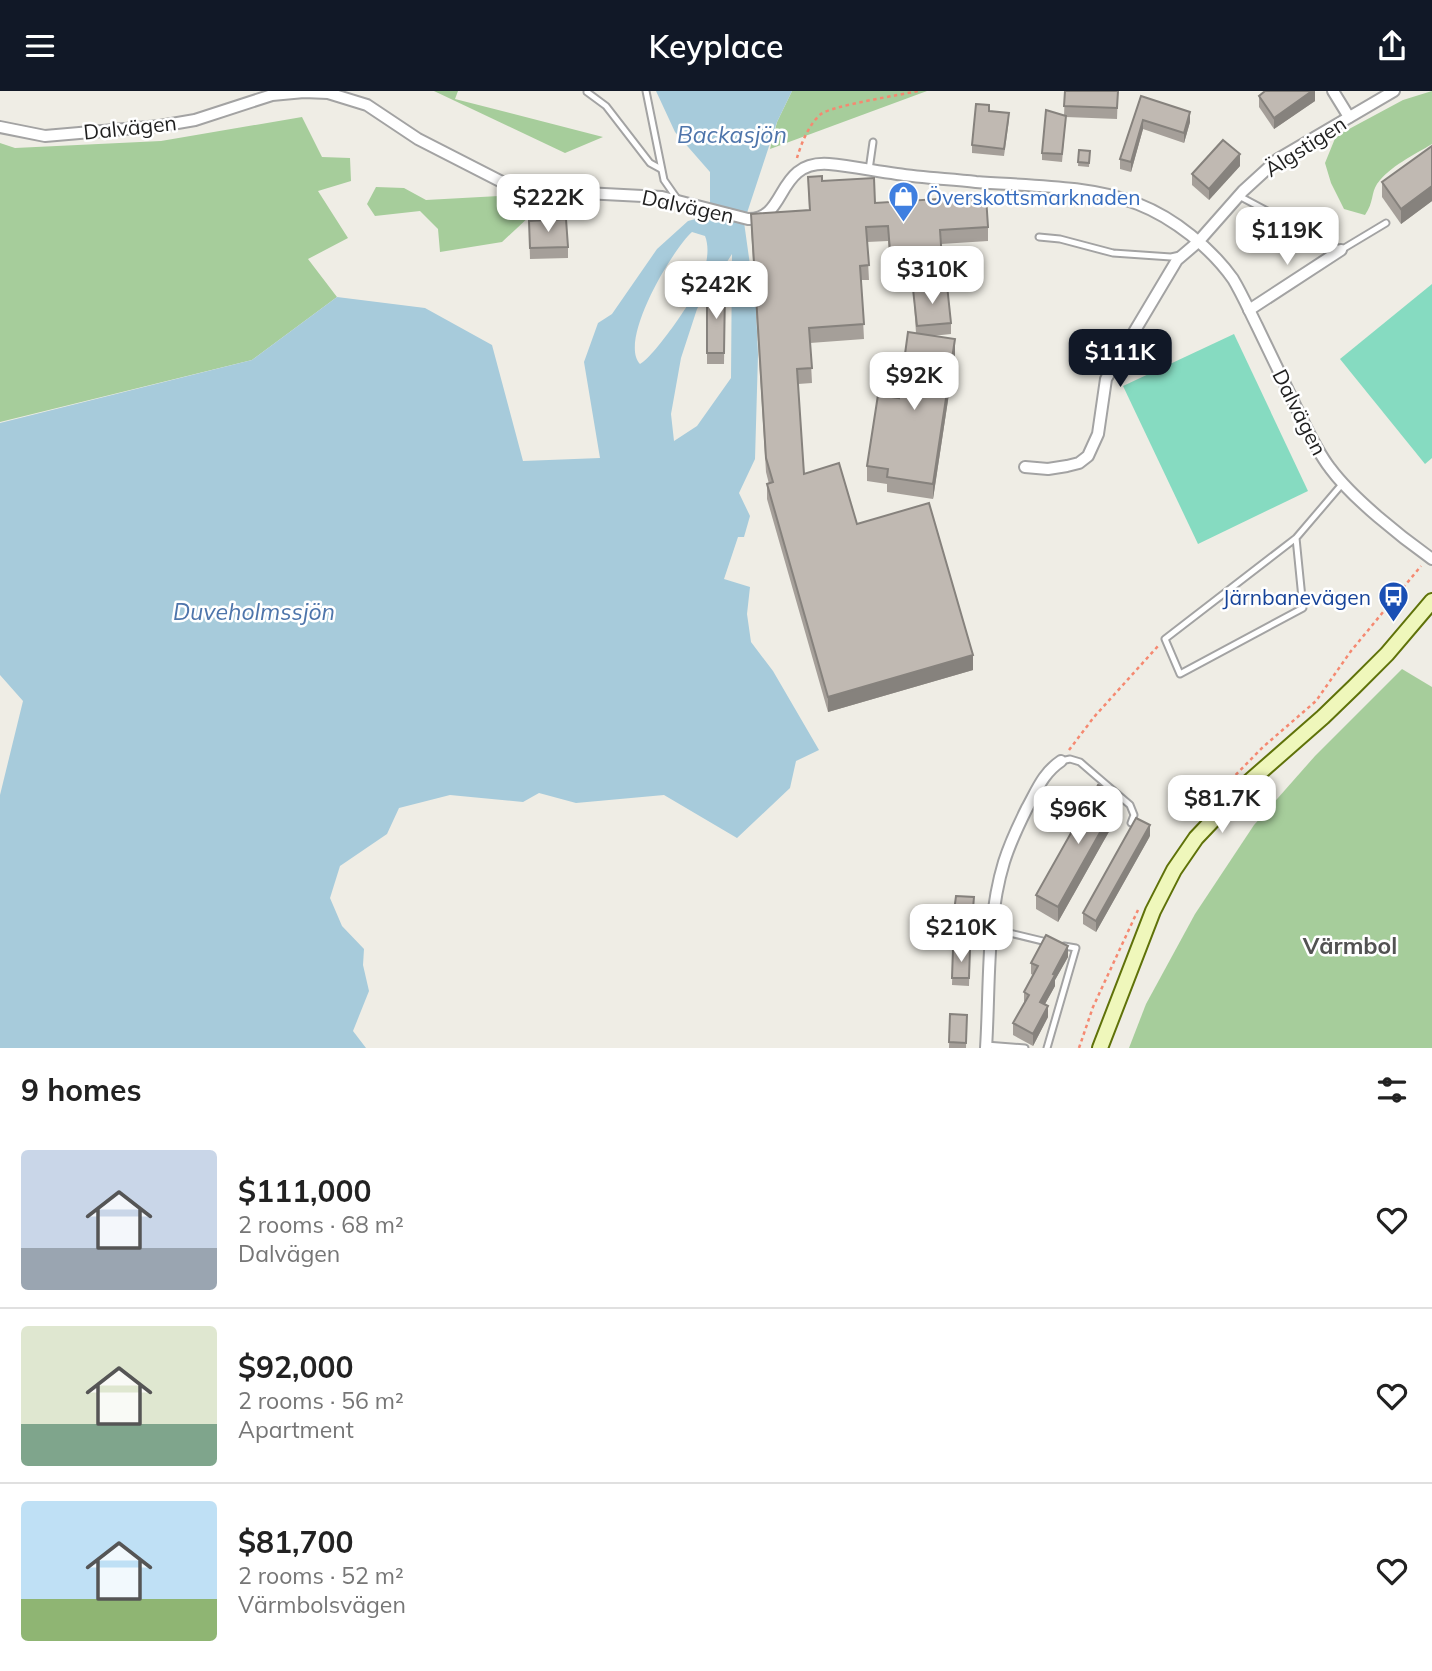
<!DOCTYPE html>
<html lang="en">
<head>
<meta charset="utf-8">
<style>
  body { margin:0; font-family:Mulish,sans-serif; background:#f6f6f6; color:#222; height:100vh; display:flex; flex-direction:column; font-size:26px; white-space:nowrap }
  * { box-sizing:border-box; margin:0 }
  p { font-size:23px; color:#767676 }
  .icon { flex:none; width:38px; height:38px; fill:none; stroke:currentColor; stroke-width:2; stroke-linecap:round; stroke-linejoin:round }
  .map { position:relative; height:957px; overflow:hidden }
  .side { display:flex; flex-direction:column; background:#fff; flex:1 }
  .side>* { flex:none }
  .price { position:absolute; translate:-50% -60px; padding:0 16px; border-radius:14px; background:#fff; color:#222; font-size:23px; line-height:46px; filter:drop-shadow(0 2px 4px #0008) }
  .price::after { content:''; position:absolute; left:50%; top:42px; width:21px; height:16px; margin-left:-10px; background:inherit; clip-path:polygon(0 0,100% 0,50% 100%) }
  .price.active { background:#111827; color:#fff }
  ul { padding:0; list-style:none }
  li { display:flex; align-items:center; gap:21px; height:175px; padding:0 21px }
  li+li { border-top:2px solid #e0e0e0 }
  li span { display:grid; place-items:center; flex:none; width:196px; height:140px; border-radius:7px; color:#555 }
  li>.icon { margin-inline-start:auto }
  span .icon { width:84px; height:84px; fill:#fffc; stroke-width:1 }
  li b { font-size:30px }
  h2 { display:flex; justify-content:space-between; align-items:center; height:84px; padding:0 21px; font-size:30px }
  header { display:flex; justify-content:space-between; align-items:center; height:91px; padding:0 21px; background:#111827; color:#fff; font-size:32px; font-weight:600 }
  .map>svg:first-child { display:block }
</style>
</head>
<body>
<header><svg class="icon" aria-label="menu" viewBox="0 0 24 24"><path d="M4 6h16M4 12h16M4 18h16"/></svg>Keyplace<svg class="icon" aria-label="share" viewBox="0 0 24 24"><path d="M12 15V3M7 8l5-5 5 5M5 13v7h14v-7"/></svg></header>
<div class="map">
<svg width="1432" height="957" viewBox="0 0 1432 957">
  <rect width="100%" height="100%" fill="#efede5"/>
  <g fill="#a6cd9b">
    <polygon points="434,0 458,0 455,8 603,46 565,62"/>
    <polygon points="792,0 927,0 770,58 777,31"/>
    <path d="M1432 0V53C1414 64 1390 75 1377 93 1371 102 1374 111 1365 124L1344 118 1331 92 1325 72 1336 45 1403 9Z"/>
    <polygon points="302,26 322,66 350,67 351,90 318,100 348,147 308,168 337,206 252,269 0,331 0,52 15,57 161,50"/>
    <polygon points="376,96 404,97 426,109 499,105 531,124 502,151 440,161 438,138 420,120 375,125 367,113"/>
    <polygon points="1402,578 1432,596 1432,957 1129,957 1146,913 1195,823 1254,734 1315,665"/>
  </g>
  <g fill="#86dbc1">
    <polygon points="1432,193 1432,367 1425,373 1340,268"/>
    <polygon points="1234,243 1308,400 1198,453 1123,295"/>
  </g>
  <path fill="#a7cbdb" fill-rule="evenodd" d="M656 0H792L777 31 744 131 756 217 758 264 755 368 739 402 750 425 744 446H738L724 488 750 496 747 523 751 551 773 580 819 659 796 670 790 697 737 747 664 704 576 712 539 702 523 711 450 704 399 717 387 743 340 775 330 807 342 835 364 858 363 874 369 900 353 940 366 957H0V704L23 610 0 584V332L252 269 337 206 425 217 492 254 523 370 600 367 584 271 598 232 612 223 657 158 688 130 710 124V81L675 41ZM692 141 705 145C711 160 705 180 699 194 693 209 653 267 640 273 618 250 672 159 692 141ZM732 163 731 287 697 335 674 350 671 323 681 267 697 218Z"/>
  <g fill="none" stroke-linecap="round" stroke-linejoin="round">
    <defs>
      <g id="lane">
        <polyline points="646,0 664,89 678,109"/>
        <polyline points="587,1 606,15 650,72 661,78"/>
        <polyline points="869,79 873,51"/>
        <polyline points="1239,105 1341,159 1386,132"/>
        <polyline points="1039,146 1060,148 1113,162 1171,166 1180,164"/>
        <polyline points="1296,447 1165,548 1180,583 1303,517 1296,447 1343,392"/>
        <polyline points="1061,670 1070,668 1080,671 1130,714 1134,724 1131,732"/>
        <polyline points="993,838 1047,851"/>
        <polyline points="986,954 1025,957"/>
        <polyline points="1047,957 1076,857 1064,855"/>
      </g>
      <g id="street">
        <polyline points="1333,0 1349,26"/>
        <path d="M0 36 45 45 160 35 195 29 272 4 304 1 328 2 367 14 418 48 502 91 546 100 662 106 748 128C788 129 775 69 829 73 852 75 874 80 897 83 923 87 950 88 976 91 1028 95 1090 94 1138 113 1174 127 1211 157 1233 188 1242 203 1249 219 1257 235 1270 262 1283 289 1296 316 1306 336 1316 359 1330 377 1352 407 1401 446 1432 468"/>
        <polyline points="1249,219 1341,159"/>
        <polyline points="1025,376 1048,378 1067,375 1079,372 1088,365 1098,343 1106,288 1177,169 1198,151 1243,100 1278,68 1394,0"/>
        <path d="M986 957C990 896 986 830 1004 771 1010 752 1018 735 1027 717 1037 699 1043 682 1061 670"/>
      </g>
      <polyline id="secondary" points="1100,957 1153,820 1174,779 1196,747 1250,690 1323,626 1354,596 1387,563 1432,510"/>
    </defs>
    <use href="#lane" stroke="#a3a3a3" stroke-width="9"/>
    <use href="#street" stroke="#a3a3a3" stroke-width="14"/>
    <use href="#secondary" stroke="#5f7209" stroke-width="18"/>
    <g stroke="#f58971" stroke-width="2.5" stroke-dasharray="3.5 3.5" stroke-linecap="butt">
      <path d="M797 67C801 53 809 33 821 23 831 15 900 4 918 0"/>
      <polyline points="1069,659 1094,626 1158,555"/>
      <polyline points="1221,699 1263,656 1316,610 1351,560 1421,475"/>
      <polyline points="1079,957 1093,916 1138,819"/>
    </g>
    <use href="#lane" stroke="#fff" stroke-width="5"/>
    <use href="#street" stroke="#fff" stroke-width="10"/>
    <use href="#secondary" stroke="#eff7bb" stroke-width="14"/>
  </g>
  <g fill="#a59f99">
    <polygon points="1065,0 1118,0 1117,28 1066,26 1062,71 1042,69 1042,62 1064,25"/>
    <polygon points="1315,0 1315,10 1274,38 1259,16 1259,5"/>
    <polygon points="1141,5 1190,31 1184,52 1143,38 1131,81 1120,78 1120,68"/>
    <polygon points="989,20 1009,29 1004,65 972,62 972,54"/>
    <polygon points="1432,55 1432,110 1401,133 1382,106 1382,91"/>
    <polygon points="1079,59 1090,60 1089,76 1078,75"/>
    <polygon points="1240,75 1209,109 1192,94 1192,83"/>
    <polygon points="808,86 875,112 988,136 988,150 941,153 942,183 891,187 888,150 867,151 869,189 861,189 864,248 810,252 812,292 798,293 804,383 857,433 973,579 828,621 767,408 767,393 769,393 766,381 751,137 751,123 809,119"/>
    <polygon points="529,130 568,156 568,167 530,168"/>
    <polygon points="707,198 725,198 724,273 707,273"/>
    <polygon points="913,198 951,232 951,243 932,245 955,263 933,408 887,401 887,393 867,390 867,375 899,307 916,242"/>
    <polygon points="1120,721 1058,831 1036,818 1036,804"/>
    <polygon points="1150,745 1096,841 1083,833 1083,822"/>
    <polygon points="974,814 972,837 953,835 953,828"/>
    <polygon points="953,858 970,858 969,895 952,894"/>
    <polygon points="1068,866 1055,889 1055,895 1045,913 1048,926 1033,955 1013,944 1013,932 1024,912 1024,901 1033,884 1031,883 1031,872"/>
    <polygon points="950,923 967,924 966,957 949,957"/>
  </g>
  <g fill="#86827d">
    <polygon points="1312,0 1315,0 1315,10 1274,38 1274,27"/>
    <polygon points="1190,21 1190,31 1184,52 1184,42"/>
    <polygon points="1143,29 1143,38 1131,81 1131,71"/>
    <polygon points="1240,63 1240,75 1209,109 1209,98"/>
    <polygon points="1432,95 1432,110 1401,133 1401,118"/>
    <polygon points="955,248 955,263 933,408 933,393"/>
    <polygon points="973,564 973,579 828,621 828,606"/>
    <polygon points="1120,706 1120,721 1058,831 1058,816"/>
    <polygon points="1150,734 1150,745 1096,841 1096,830"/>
    <polygon points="1068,855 1068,866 1055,889 1055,895 1040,922 1040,911 1053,883"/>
    <polygon points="1048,915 1048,926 1033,955 1033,943"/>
  </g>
  <g fill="#c0b9b2" stroke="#86827d" stroke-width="2">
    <polygon points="1065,0 1118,0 1117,17 1064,15"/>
    <polygon points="1265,0 1312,0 1274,27 1259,5"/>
    <polygon points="1141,5 1190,21 1184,42 1143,29 1131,71 1120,68"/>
    <polygon points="976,13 989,14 989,20 1009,22 1004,58 972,54"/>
    <polygon points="1046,19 1066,25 1062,63 1042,62"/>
    <polygon points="1223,49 1240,63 1209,98 1192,83"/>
    <polygon points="1432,55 1432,95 1401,118 1382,91"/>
    <polygon points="1079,59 1090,60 1089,72 1078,71"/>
    <polygon points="822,85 822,90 874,87 875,112 986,105 988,136 940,139 942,169 891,172 888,135 866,136 869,174 860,175 864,233 809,237 812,277 797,278 804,383 839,372 857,433 929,412 973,564 828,606 767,393 773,391 766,367 751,123 810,119 808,86"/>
    <polygon points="566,128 568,156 530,157 529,130"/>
    <polygon points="947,194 951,232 917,235 913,198"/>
    <polygon points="707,198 725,198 724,262 707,262"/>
    <polygon points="908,241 955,248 933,393 887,386 888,378 867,375 878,304 899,307"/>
    <polygon points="1098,694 1120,706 1058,816 1036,804"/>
    <polygon points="1136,727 1150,734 1096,830 1083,822"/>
    <polygon points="956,805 974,806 972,829 953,828"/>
    <polygon points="1046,844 1068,855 1053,883 1055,884 1040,911 1048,915 1033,943 1013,932 1029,904 1024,901 1038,875 1031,872"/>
    <polygon points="953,858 970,858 969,887 952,887"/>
    <polygon points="950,923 967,924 966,952 949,951"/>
  </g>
  <defs>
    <symbol id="shop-pin" viewBox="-11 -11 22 30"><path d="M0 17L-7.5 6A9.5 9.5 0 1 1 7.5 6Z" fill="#3f7fe0" stroke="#fff"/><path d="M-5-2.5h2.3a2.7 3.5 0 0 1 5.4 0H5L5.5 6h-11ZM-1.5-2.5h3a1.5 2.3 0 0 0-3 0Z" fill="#fff"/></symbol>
    <symbol id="bus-pin" viewBox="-11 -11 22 30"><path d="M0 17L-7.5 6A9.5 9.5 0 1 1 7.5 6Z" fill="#1a4fb4" stroke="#fff"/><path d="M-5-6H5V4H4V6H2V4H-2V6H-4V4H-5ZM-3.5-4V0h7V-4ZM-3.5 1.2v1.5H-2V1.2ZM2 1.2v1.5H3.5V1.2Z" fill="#fff"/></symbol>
  </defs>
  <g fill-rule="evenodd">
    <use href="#shop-pin" x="886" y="88" width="35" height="47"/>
    <use href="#bus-pin" x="1376" y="488" width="35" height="47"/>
  </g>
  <g text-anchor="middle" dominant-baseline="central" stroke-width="5" stroke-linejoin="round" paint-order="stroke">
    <g font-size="21" fill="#1f1f1f" stroke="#fff">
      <text transform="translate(130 36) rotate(-6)">Dalvägen</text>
      <text transform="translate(1305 55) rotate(-33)">Älgstigen</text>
      <text transform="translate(688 115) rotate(12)">Dalvägen</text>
      <text transform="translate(1300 321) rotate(63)">Dalvägen</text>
    </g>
    <g font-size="21" fill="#366cbe" stroke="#fff" text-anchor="start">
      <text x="926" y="106">Överskottsmarknaden</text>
    </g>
    <g font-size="21" fill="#164399" stroke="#fff" text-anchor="end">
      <text x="1371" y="506">Järnbanevägen</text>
    </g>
    <g font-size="23" font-style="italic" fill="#4e75ab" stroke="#fff">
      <text x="732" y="43">Backasjön</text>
      <text x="254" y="520">Duveholmssjön</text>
    </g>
    <g font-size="23" font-weight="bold" fill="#525252" stroke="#fff">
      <text x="1350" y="854">Värmbol</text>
    </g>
  </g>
</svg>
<b class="price" style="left:548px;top:143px">$222K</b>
<b class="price" style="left:1287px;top:176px">$119K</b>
<b class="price" style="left:932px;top:215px">$310K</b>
<b class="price" style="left:716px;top:230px">$242K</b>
<b class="price active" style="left:1120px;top:298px">$111K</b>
<b class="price" style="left:914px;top:321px">$92K</b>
<b class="price" style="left:1222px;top:744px">$81.7K</b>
<b class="price" style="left:1078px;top:755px">$96K</b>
<b class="price" style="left:961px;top:873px">$210K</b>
</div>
<section class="side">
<h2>9 homes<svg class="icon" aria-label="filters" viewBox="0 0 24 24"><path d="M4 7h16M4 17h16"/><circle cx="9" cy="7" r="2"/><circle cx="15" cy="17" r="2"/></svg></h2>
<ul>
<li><span style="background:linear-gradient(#c9d6e8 70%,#9aa5b1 0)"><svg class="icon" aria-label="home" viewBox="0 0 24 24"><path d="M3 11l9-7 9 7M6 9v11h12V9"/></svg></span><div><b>$111,000</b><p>2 rooms · 68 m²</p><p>Dalvägen</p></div><svg class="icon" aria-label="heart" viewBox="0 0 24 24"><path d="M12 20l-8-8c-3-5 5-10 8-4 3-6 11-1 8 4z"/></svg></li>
<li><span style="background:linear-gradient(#dfe7d0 70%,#7fa58c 0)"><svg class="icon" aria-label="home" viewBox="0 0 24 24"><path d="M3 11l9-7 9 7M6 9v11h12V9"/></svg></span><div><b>$92,000</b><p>2 rooms · 56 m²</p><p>Apartment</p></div><svg class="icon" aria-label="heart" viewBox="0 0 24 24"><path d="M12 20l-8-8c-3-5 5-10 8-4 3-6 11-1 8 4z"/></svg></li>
<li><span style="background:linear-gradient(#bfe0f5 70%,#8fb573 0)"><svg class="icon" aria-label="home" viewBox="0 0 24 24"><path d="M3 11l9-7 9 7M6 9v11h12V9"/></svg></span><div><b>$81,700</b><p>2 rooms · 52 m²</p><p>Värmbolsvägen</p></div><svg class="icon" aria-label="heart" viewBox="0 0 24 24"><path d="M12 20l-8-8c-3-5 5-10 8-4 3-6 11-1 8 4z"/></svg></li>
</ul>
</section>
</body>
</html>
